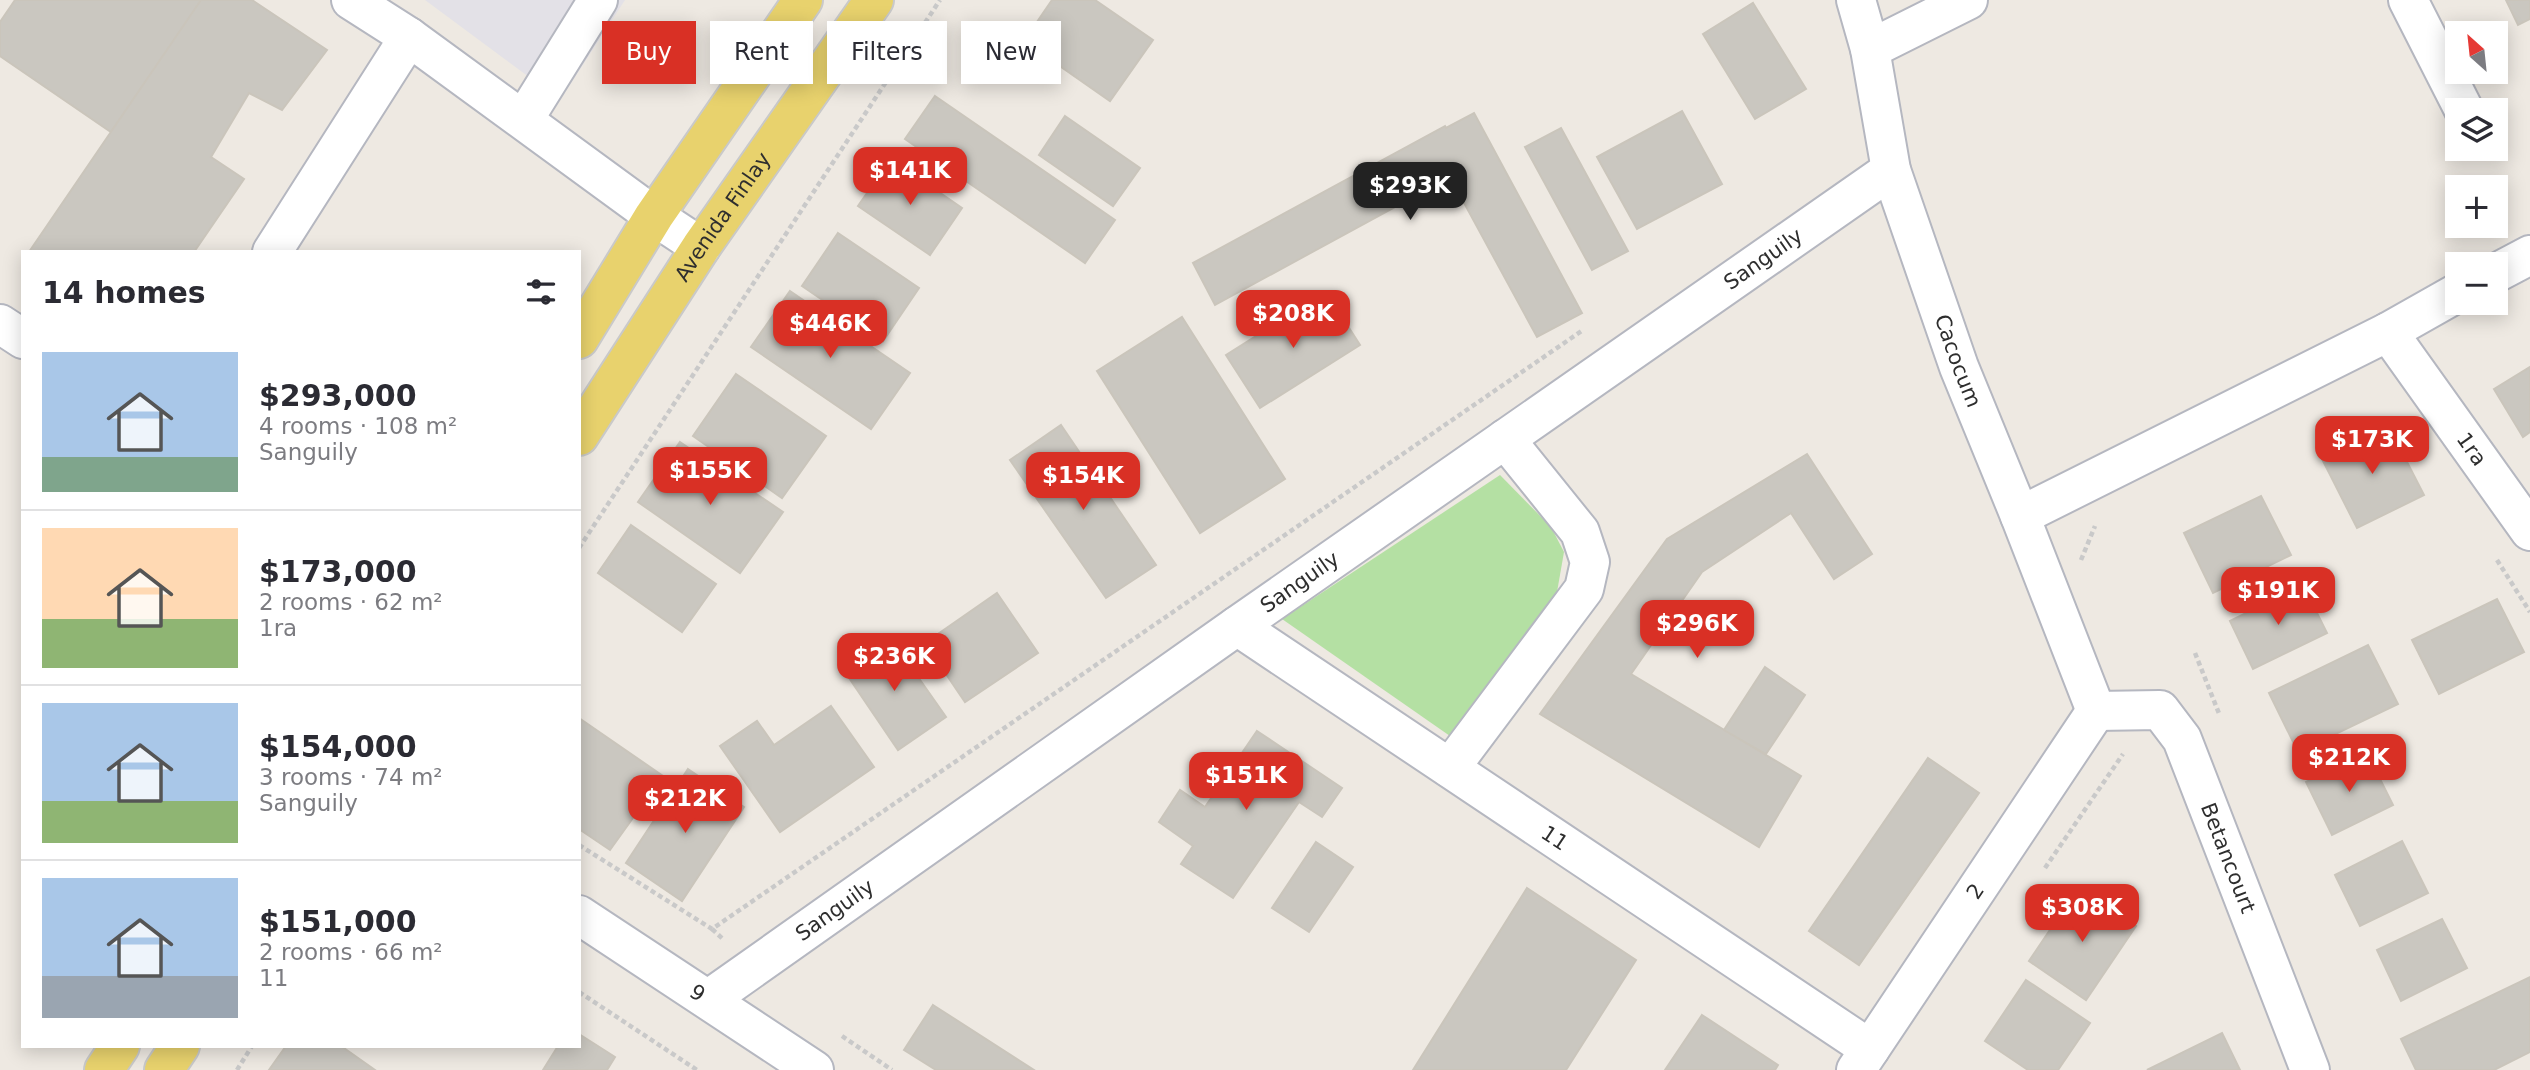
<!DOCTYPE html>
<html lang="en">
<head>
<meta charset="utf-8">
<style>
  body { margin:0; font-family:"DejaVu Sans",sans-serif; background:#f2f2f3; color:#2b2b33; height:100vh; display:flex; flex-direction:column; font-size:26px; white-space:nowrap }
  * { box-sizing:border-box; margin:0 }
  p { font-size:23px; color:#7c7c81 }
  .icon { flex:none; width:38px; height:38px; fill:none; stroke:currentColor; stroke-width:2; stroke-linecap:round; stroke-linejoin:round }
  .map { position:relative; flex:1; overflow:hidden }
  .details { position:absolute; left:21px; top:250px; width:560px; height:798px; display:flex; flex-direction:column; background:#fff; border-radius:0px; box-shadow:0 4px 18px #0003 }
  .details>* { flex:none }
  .hud { position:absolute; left:602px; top:21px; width:665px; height:63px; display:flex; gap:14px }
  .needle { width:46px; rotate:333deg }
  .buttons { position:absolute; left:2445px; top:21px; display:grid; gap:14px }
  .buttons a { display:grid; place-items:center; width:63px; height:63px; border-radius:0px; background:#fff; box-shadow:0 4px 18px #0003; font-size:35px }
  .price { position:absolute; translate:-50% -60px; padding:0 16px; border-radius:14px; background:#d93025; color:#fff; font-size:23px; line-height:46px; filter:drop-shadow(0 2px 4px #0008) }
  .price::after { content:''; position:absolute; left:50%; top:42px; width:21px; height:16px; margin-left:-10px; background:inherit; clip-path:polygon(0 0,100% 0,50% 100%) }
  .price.active { background:#222; color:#fff }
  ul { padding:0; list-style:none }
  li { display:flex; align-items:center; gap:21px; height:175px; padding:0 21px }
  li+li { border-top:2px solid #e1e1e2 }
  li span { display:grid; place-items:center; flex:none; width:196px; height:140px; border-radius:0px; color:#555 }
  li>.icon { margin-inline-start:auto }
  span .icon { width:84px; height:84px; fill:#fffc; stroke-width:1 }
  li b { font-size:30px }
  h2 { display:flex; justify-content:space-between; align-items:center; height:84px; padding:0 21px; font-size:30px }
  .tag { padding:0 24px; border-radius:0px; background:#fff; box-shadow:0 4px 18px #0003; font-size:24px; line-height:63px }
  .tag.active { background:#d93025; color:#fff }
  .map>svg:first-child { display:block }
</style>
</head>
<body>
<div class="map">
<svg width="2530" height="1070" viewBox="0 0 2530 1070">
  <rect width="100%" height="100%" fill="#eee9e2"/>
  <polygon fill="#e3e1e7" points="425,0 625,0 560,100"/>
  <polygon fill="#b4e0a3" points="1500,475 1551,527 1564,552 1557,592 1450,736 1282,619"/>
  <g fill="#cac7c0" stroke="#cac5bb" stroke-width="2">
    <polygon points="15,0 199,0 201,1 111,132 0,56 0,22"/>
    <polygon points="201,0 252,0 327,50 282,110 249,93 211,157 244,179 194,252 29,252"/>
    <polygon points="1052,0 1095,0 1153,40 1110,101 1024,41"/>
    <polygon points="2506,0 2530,0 2530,19 2518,25"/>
    <polygon points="1753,3 1806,89 1755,119 1703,34"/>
    <polygon points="935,96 1115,220 1085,263 905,139"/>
    <polygon points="1682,111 1722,184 1637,229 1597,157"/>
    <polygon points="1474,113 1582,313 1537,337 1450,177 1215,305 1193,263 1445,126 1446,128"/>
    <polygon points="1065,116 1140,168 1113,206 1039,155"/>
    <polygon points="1561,128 1628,251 1592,270 1525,147"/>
    <polygon points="891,159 962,208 930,255 858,206"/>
    <polygon points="838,233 919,288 883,341 802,286"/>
    <polygon points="790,291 910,373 871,429 751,347"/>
    <polygon points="1326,292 1360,345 1260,408 1226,355"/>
    <polygon points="1182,317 1285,479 1200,533 1097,371"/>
    <polygon points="2530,367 2530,432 2523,437 2494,389"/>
    <polygon points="736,374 826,436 782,498 693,436"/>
    <polygon points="2387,423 2424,495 2357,528 2321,457"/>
    <polygon points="1061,425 1156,565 1106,598 1010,460"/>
    <polygon points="680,442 783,512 740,573 638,502"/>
    <polygon points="1807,454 1872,554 1834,579 1791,513 1702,572 1631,674 1801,776 1759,847 1540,714 1667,539"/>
    <polygon points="2261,496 2291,555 2213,593 2184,533"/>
    <polygon points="631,525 716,584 682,632 598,573"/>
    <polygon points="2303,585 2327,633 2253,669 2230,621"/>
    <polygon points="997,593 1038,653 965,702 925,643"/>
    <polygon points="2497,599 2524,652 2439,694 2412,640"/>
    <polygon points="890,637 946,717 898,750 843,669"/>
    <polygon points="2368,645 2398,704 2298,752 2269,693"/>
    <polygon points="1765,667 1805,695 1766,754 1724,730"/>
    <polygon points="831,706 874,767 780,832 720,746 757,721 774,745"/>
    <polygon points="579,718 663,776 610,850 579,829"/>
    <polygon points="1257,731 1342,788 1322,817 1299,802 1233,898 1181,864 1193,846 1159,822 1180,790 1205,807"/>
    <polygon points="2367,753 2393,805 2332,835 2306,782"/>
    <polygon points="1928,758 1979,793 1859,965 1809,931"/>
    <polygon points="688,769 744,807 682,901 626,863"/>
    <polygon points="2402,841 2428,893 2360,926 2335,875"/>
    <polygon points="1316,842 1353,867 1309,932 1272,908"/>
    <polygon points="2079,887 2136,926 2086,1000 2029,961"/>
    <polygon points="1527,888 1636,960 1566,1070 1413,1070"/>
    <polygon points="2442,919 2467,968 2401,1001 2377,950"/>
    <polygon points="2530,977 2530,1052 2494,1070 2416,1070 2401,1039"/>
    <polygon points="2026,980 2090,1023 2058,1070 2028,1070 1985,1041"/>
    <polygon points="933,1005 1034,1070 936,1070 904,1050"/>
    <polygon points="1702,1015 1778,1065 1775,1070 1665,1070"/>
    <polygon points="2222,1033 2240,1070 2147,1070"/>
    <polygon points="579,1034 615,1057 607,1070 543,1070 558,1046 579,1046"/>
    <polygon points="286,1046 341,1046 375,1070 269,1070"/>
  </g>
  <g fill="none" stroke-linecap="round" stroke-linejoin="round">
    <defs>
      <g id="minor">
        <polyline points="351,0 409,37 654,216 701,247"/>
        <path id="s1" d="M1856 0 1870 49 1891 170 1959 367 2020 516 2096 711"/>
        <polyline points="2408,0 2464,110"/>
        <polyline points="1870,49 1968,0"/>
        <polyline points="524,119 598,0"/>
        <polyline points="272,252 409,37"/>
        <polyline points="2496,273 2530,255"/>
        <polyline points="0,324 23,339"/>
        <path id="s2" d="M2388 332 2530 531"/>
        <polyline points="2020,516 2388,332 2457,293"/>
        <path id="s3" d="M1237 626 1870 1049"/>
        <path id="s4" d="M2096 711 2160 710 2182 739 2310 1070"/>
        <polyline points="1450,768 1584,589 1590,562 1580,532 1505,439"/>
        <path id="s5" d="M579 915 814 1070"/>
        <path id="s6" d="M709 999 1237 626 1891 170"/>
        <path id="s7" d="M1856 1070 2096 711"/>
      </g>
      <g id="major">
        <polyline points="579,339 654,216 803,0"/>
        <path id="s8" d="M579 436 701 247 874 0"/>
        <polyline points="104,1070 120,1046"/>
        <polyline points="164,1070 180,1046"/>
      </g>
    </defs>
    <use href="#minor" stroke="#b5b7c0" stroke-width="42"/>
    <use href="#major" stroke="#c9c9c9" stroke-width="42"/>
    <g stroke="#c9c9c9" stroke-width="4.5" stroke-dasharray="5 3.5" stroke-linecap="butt">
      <polyline points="579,548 940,0"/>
      <polyline points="2081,560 2095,526"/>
      <polyline points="2497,560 2530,612"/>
      <polyline points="2195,653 2220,716"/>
      <polyline points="579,845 712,929 1583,330"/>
      <polyline points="2045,868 2123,754"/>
      <polyline points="712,929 724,940"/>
      <polyline points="579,992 697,1070"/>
      <polyline points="842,1036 892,1070"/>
      <polyline points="237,1070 252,1046"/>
    </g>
    <use href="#minor" stroke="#fff" stroke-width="38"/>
    <use href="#major" stroke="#e8d26d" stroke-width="38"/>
  </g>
  <g text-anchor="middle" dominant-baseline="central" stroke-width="5" stroke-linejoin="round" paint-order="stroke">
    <g font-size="21" fill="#2e2e2e" stroke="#fff">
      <text stroke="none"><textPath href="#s8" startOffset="262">Avenida Finlay</textPath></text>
      <text stroke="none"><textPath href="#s6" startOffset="1288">Sanguily</textPath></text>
      <text stroke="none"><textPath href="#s1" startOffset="376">Cacocum</textPath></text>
      <text stroke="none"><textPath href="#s2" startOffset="144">1ra</textPath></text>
      <text stroke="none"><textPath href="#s6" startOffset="723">Sanguily</textPath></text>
      <text stroke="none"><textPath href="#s3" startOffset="382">11</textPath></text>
      <text stroke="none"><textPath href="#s4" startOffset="228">Betancourt</textPath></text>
      <text stroke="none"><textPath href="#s7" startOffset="215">2</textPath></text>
      <text stroke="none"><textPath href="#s6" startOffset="154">Sanguily</textPath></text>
      <text stroke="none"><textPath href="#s5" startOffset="142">9</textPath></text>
    </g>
  </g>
</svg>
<div class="buttons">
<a><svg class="needle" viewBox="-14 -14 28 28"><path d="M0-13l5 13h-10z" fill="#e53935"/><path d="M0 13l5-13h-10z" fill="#7c7c81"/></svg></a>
<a><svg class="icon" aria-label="layers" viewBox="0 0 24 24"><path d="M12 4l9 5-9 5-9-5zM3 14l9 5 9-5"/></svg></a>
<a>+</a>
<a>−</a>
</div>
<b class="price" style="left:910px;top:207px">$141K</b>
<b class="price active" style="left:1410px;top:222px">$293K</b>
<b class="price" style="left:1293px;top:350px">$208K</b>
<b class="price" style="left:830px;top:360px">$446K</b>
<b class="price" style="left:2372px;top:476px">$173K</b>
<b class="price" style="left:710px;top:507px">$155K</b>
<b class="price" style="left:1083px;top:512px">$154K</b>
<b class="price" style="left:2278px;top:627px">$191K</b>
<b class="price" style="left:1697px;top:660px">$296K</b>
<b class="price" style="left:894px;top:693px">$236K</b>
<b class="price" style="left:2349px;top:794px">$212K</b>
<b class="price" style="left:1246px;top:812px">$151K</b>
<b class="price" style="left:685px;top:835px">$212K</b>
<b class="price" style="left:2082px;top:944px">$308K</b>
<div class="hud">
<a class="tag active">Buy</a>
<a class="tag">Rent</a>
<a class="tag">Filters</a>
<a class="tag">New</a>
</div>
<section class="details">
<h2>14 homes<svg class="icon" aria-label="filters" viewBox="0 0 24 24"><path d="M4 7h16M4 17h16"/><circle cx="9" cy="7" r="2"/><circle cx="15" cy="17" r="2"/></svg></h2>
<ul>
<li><span style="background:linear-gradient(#a9c7e8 75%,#7fa58c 0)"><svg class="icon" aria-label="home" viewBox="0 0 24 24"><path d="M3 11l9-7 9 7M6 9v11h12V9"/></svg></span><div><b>$293,000</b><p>4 rooms · 108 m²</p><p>Sanguily</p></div></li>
<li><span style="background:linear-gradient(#ffd9b3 65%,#8fb573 0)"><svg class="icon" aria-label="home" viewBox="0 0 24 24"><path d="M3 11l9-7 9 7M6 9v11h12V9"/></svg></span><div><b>$173,000</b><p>2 rooms · 62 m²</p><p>1ra</p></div></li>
<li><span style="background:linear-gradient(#a9c7e8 70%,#8fb573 0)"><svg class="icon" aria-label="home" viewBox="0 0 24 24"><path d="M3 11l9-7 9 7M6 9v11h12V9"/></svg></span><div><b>$154,000</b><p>3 rooms · 74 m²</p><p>Sanguily</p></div></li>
<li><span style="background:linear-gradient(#a9c7e8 70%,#9aa5b1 0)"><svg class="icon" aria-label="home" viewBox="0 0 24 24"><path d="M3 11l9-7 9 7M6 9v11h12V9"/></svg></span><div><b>$151,000</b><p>2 rooms · 66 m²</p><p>11</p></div></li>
</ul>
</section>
</div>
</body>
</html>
